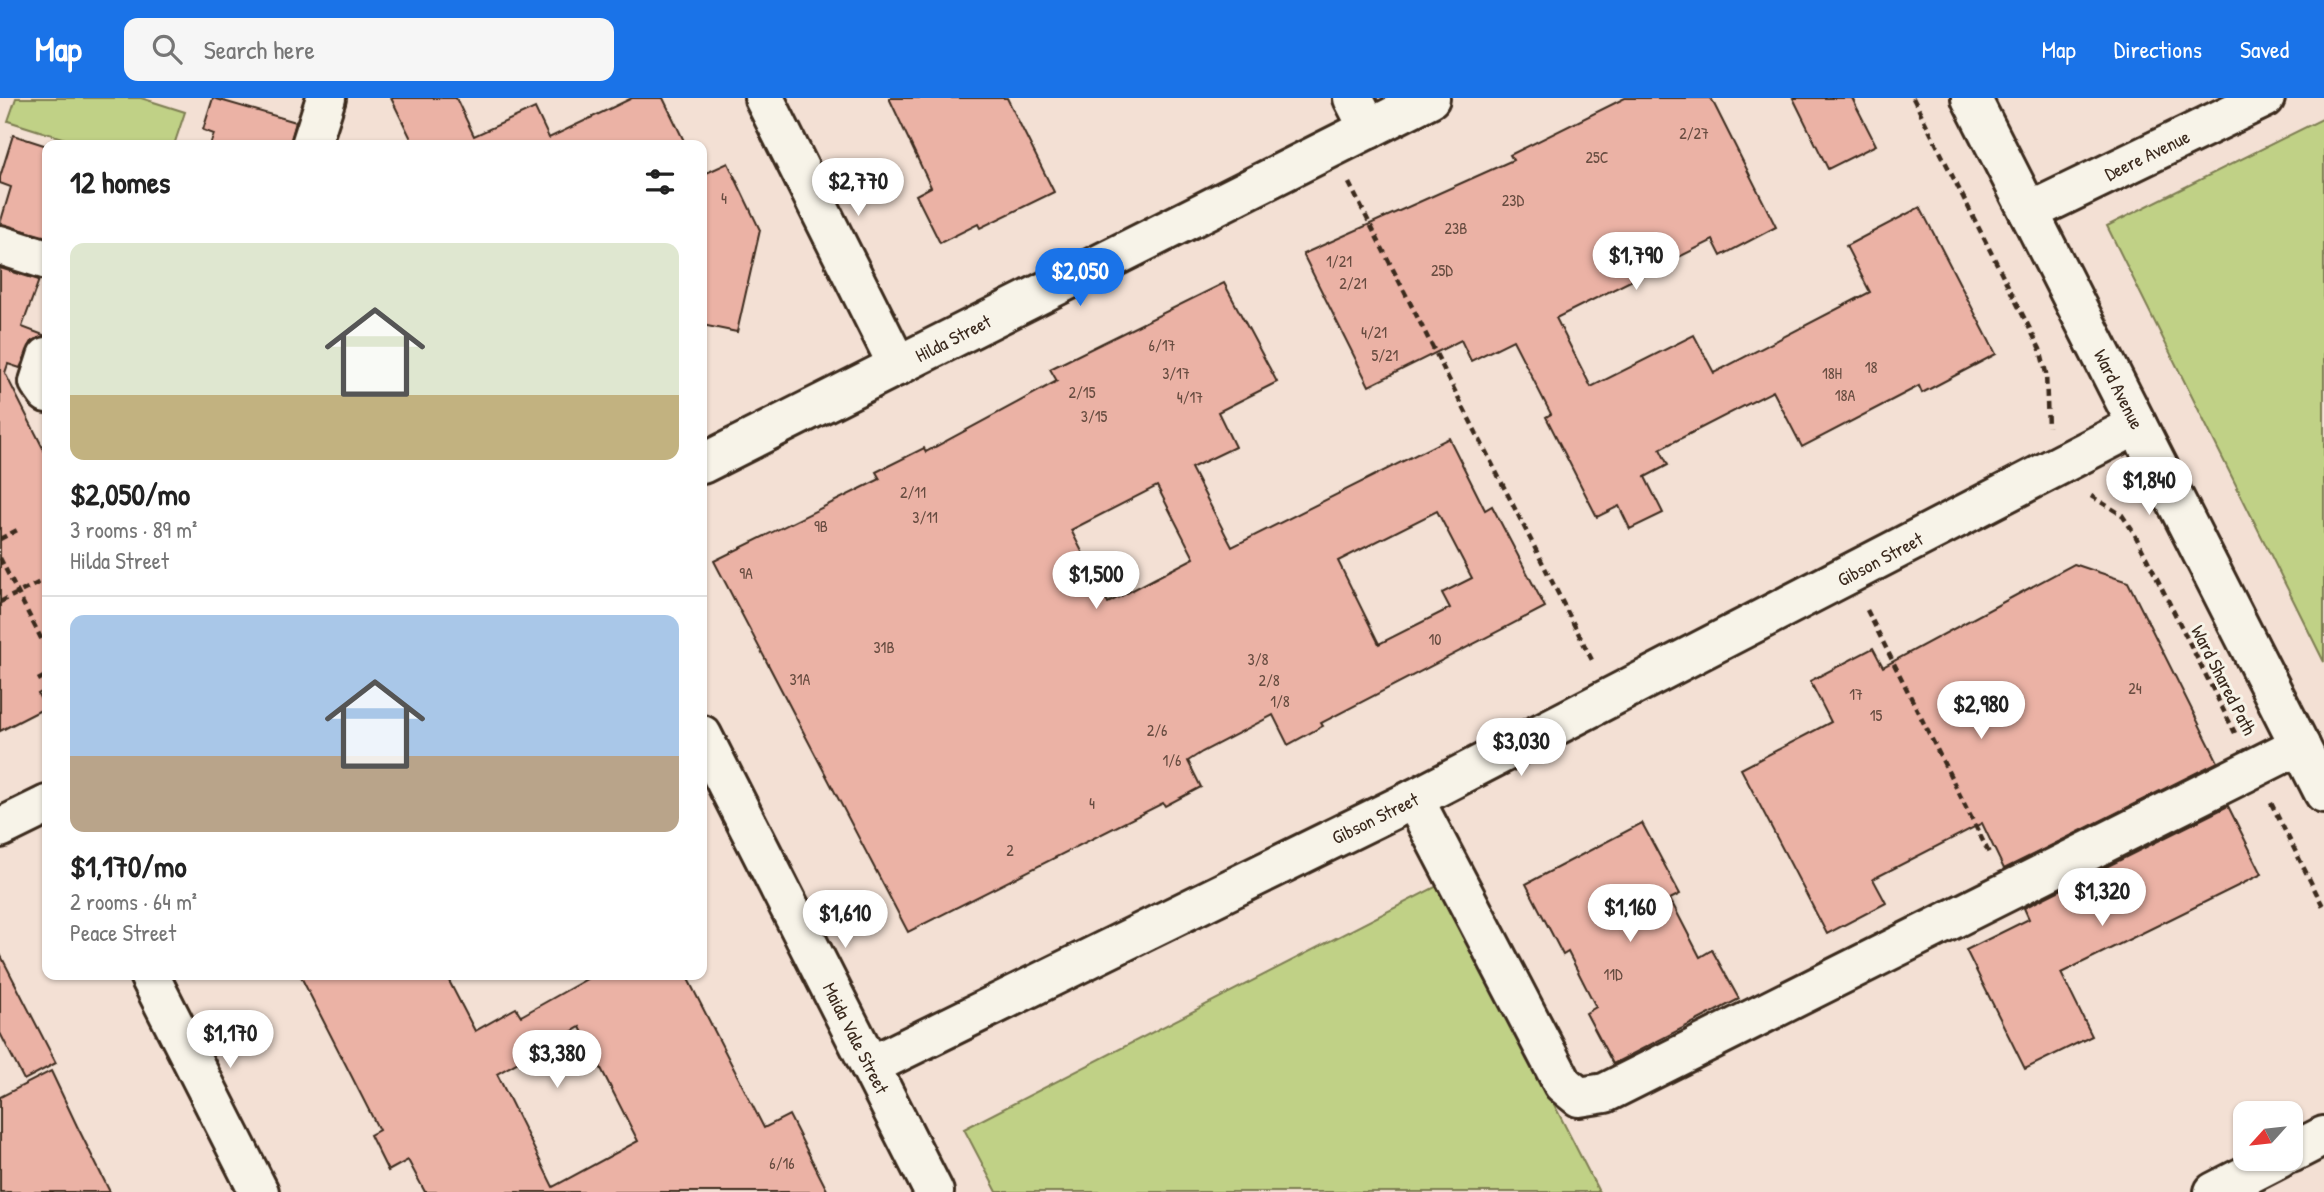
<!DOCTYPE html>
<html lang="en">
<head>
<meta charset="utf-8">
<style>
  body { margin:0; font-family:"Patrick Hand",sans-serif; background:#f6f6f6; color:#222; height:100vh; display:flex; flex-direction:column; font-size:26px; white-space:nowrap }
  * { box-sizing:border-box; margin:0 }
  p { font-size:23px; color:#767676 }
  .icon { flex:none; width:38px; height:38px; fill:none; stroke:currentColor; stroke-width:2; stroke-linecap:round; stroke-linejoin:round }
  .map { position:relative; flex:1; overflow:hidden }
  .details { position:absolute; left:42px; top:42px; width:665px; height:840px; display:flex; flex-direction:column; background:#fff; border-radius:14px; box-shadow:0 2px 5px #0004 }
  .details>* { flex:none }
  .needle { width:46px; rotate:243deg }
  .controls { position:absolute; left:2233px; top:1003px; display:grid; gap:14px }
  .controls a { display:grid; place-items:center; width:70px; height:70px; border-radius:14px; background:#fff; box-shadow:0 2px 5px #0004; font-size:35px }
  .price { position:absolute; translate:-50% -60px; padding:0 16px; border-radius:24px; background:#fff; color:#222; font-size:23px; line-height:46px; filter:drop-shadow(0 2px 4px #0008) }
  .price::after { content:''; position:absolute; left:50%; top:42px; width:21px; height:16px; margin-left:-10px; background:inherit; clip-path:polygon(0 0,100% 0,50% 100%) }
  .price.current { background:#1a73e8; color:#fff }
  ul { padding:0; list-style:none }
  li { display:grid; align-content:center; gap:14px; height:371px; padding:0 28px }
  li+li { border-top:2px solid #e0e0e0 }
  li span { display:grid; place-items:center; height:217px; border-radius:14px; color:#555 }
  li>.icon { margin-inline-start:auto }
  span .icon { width:126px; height:126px; fill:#fffc; stroke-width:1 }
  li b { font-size:30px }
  h2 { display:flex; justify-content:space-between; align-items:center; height:84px; padding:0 28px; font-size:30px }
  header { display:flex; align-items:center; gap:42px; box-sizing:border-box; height:98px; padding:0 35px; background:#1a73e8; color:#fff }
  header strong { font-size:33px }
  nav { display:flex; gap:38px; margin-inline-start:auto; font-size:24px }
  .search { width:490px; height:63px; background:#f6f6f6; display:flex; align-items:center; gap:18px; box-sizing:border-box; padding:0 24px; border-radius:14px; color:#767676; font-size:26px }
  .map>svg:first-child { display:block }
</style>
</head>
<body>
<header>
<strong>Map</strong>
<div class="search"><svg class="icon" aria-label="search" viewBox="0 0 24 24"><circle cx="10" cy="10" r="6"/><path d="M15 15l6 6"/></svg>Search here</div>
<nav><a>Map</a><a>Directions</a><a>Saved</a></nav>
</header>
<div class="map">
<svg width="2324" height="1094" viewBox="0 0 2324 1094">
  <rect width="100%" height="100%" fill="#f3e0d4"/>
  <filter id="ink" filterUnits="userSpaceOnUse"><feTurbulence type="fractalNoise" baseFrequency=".0143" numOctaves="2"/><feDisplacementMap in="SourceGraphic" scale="14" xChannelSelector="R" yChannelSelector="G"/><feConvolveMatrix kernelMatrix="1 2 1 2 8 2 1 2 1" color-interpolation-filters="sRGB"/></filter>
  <g filter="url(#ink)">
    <g fill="#c0d186" stroke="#7e7e52" stroke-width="2">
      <polygon points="16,0 141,0 185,14 174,47 84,47 8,23"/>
      <polygon points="2324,20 2324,564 2107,128"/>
      <polygon points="1441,786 1599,1094 997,1094 964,1031"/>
    </g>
    <g fill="#ebb2a5" stroke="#3b2a1e" stroke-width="2" fill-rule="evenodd">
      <polygon points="213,0 296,24 290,47 210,47 214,36 203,32"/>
      <polygon points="391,0 456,0 474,38 535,10 549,40 632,0 663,0 686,47 414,47"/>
      <polygon points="889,0 1007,0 1054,94 980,130 978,126 940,145 916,97 931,89"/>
      <polygon points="1625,0 1711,0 1776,129 1721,158 1713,142 1556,220 1591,289 1694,237 1714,275 1870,194 1846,148 1920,109 1996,256 1922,295 1919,288 1802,349 1773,293 1660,351 1668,367 1645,379 1663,415 1630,431 1619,408 1597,419 1546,319 1551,316 1513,242 1471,263 1461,242 1369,288 1303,156 1513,62 1510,57"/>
      <polygon points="1793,0 1852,0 1876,47 1828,71"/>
      <polygon points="13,37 47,48 47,139 0,126 11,89 0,85 0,79"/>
      <polygon points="728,65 760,132 737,234 702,227 702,77"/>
      <polygon points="0,170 39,182 22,229 46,238 32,243 20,270 8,266 5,275 47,358 47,591 38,596 45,610 0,633"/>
      <path d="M1224 185 1277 284 1218 314 1235 349 1191 370 1232 449 1449 340 1485 412 1492 408 1545 509 1321 625 1323 628 1288 647 1273 617 1202 654 1188 663 1201 689 1165 708 1163 705 908 834 714 463 880 381 876 374 924 350 926 354 1057 283 1050 271ZM1157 388 1194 460 1108 505 1071 432ZM1437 413 1472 480 1442 495 1450 510 1379 546 1338 463Z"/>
      <polygon points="2074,466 2128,484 2218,664 2004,771 1982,725 1873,781 1886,805 1827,836 1741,671 1831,624 1810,583 1873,550 1883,569"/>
      <polygon points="2228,708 2262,776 2061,875 2092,938 2025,971 1966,852 2029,821 2024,810"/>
      <polygon points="1642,725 1680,796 1670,801 1700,859 1712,852 1739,901 1613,966 1586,915 1596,909 1568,854 1563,857 1526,786"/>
      <polygon points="0,856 56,965 24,982 0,935"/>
      <path d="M300 877H446L475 933 516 910 521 918 594 877H686L764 1030 789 1017 828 1094H425L408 1062 388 1073 370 1037 379 1032ZM580 929 638 1043 553 1089 497 976Z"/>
      <polygon points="51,973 77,1028 110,1094 0,1094 0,999"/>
    </g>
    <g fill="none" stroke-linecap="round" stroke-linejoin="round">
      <defs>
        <g id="minor">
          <polyline points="764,0 898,268"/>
          <polyline points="1353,0 1369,31"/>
          <polyline points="1971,0 2324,695"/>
          <polyline points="311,47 326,0"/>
          <polyline points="2029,114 2265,0"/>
          <polyline points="0,147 47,162"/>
          <polyline points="47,259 39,284 47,295"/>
          <polyline points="702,366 1430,0"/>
          <polyline points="702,637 934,1094"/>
          <polyline points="1414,701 1563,986 1579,999 1605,995 2300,647"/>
          <polyline points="0,730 47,707"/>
          <polyline points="149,877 259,1094"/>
          <polyline points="870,968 1414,701 2137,327"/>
          <polyline points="2291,1055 2324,1038"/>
          <polyline points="2214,1094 2280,1060"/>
        </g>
      </defs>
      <use href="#minor" stroke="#3b2a1e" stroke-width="44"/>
      <g stroke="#3b2a1e" stroke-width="4.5" stroke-dasharray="7 5" stroke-linecap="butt">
        <polyline points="1913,0 2040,251 2046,275 2048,329"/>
        <polyline points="1349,85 1593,564"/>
        <polyline points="2091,398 2122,417 2134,435 2235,635"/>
        <polyline points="0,441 19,431"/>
        <polyline points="0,460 47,552"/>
        <polyline points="0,504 44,482"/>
        <polyline points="1867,512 1990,757"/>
        <polyline points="38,582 47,577"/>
        <polyline points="2271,705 2324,810"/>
      </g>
      <use href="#minor" stroke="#f7f3e8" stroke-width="38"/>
    </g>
  </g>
  <g text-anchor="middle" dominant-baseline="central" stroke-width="6" stroke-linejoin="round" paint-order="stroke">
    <g font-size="16" fill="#674c40">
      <text x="1694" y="35">2/27</text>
      <text x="1597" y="59">25C</text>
      <text x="724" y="100">4</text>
      <text x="1513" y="102">23D</text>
      <text x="1456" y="130">23B</text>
      <text x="1339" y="163">1/21</text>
      <text x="1442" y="172">25D</text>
      <text x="1353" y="185">2/21</text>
      <text x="1374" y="234">4/21</text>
      <text x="1162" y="247">6/17</text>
      <text x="1385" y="257">5/21</text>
      <text x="1871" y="269">18</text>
      <text x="1176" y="275">3/17</text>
      <text x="1832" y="275">18H</text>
      <text x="1082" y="294">2/15</text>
      <text x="1845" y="297">18A</text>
      <text x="1190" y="299">4/17</text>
      <text x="1094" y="318">3/15</text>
      <text x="913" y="394">2/11</text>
      <text x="925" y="419">3/11</text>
      <text x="821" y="428">9B</text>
      <text x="746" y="475">9A</text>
      <text x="1435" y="541">10</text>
      <text x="884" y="549">31B</text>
      <text x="1258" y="561">3/8</text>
      <text x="800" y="581">31A</text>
      <text x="1269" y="582">2/8</text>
      <text x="2135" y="590">24</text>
      <text x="1856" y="596">17</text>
      <text x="1280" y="603">1/8</text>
      <text x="1876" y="617">15</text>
      <text x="1157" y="632">2/6</text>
      <text x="1172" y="662">1/6</text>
      <text x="1092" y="705">4</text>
      <text x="1010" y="752">2</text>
      <text x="1613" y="876">11D</text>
      <text x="782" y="1065">6/16</text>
    </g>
    <g font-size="19" fill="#3b2a1e" stroke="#f7f3e8">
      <text transform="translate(2147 57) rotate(-26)">Deere Avenue</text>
      <text transform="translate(953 240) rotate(-27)">Hilda Street</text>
      <text transform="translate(2119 291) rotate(63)">Ward Avenue</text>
      <text transform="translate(1880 461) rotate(-28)">Gibson Street</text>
      <text transform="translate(2224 582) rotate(63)">Ward Shared Path</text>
      <text transform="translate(1375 720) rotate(-26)">Gibson Street</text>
      <text transform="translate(856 940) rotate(63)">Maida Vale Street</text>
    </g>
  </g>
</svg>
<div class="controls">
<a><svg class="needle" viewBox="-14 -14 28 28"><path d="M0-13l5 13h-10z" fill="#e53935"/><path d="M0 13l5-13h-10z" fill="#767676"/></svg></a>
</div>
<b class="price" style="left:858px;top:120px">$2,770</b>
<b class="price" style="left:1636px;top:194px">$1,790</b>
<b class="price current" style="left:1080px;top:210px">$2,050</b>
<b class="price" style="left:2149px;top:419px">$1,840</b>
<b class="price" style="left:1096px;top:513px">$1,500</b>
<b class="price" style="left:1981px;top:643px">$2,980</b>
<b class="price" style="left:1521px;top:680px">$3,030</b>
<b class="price" style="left:2102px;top:830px">$1,320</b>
<b class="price" style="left:1630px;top:846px">$1,160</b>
<b class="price" style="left:845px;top:852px">$1,610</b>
<b class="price" style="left:230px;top:972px">$1,170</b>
<b class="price" style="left:557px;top:992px">$3,380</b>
<section class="details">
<h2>12 homes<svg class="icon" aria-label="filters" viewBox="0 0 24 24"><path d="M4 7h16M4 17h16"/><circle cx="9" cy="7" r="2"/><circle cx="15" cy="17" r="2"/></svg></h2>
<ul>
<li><span style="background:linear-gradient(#dfe7d0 70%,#c2b280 0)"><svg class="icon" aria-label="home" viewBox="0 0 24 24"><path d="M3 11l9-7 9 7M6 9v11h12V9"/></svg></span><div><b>$2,050/mo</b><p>3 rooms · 89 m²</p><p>Hilda Street</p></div></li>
<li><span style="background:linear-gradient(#a9c7e8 65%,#b9a48a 0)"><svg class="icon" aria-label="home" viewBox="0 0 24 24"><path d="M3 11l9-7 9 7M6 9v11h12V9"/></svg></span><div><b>$1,170/mo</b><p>2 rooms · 64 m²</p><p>Peace Street</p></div></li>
</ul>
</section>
</div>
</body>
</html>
